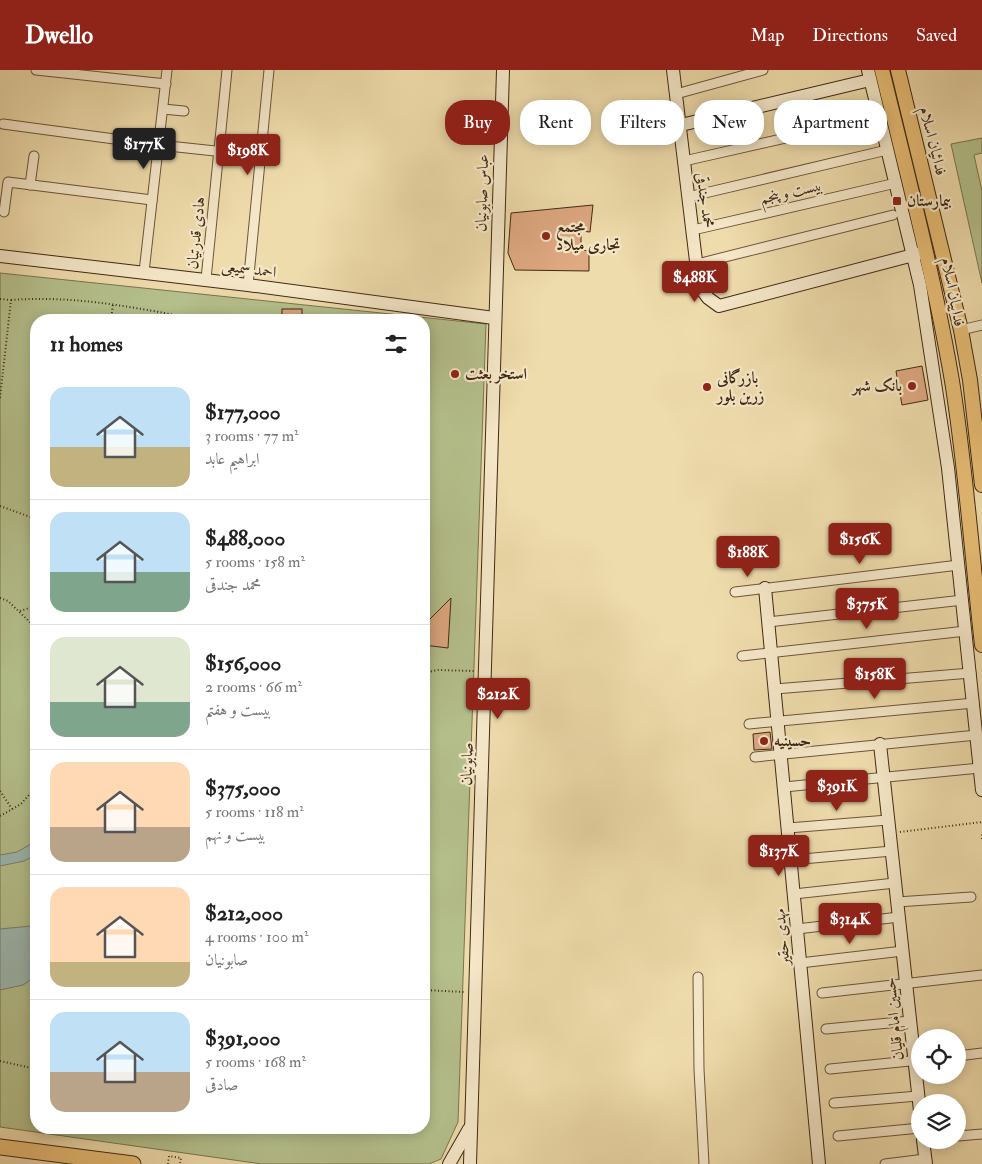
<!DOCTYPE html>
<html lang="en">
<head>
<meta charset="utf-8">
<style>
  body { margin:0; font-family:"IM FELL Double Pica",Amiri,serif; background:#f2f2f2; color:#222; height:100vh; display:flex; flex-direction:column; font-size:19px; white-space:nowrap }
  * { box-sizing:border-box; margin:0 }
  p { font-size:16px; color:#767676 }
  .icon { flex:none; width:28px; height:28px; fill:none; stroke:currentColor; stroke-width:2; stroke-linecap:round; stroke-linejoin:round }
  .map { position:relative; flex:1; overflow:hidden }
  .sheet { position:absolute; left:30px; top:244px; width:400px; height:820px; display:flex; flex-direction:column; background:#fff; border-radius:20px; box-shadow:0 2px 12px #0003 }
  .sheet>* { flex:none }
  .banner { position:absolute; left:445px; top:30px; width:461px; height:45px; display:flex; gap:10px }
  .buttons { position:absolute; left:911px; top:959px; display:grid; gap:10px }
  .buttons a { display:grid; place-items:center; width:55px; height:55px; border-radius:50%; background:#fff; box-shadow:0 2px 12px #0003; font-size:25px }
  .price { position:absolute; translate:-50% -42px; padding:0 11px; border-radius:5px; background:#8f2418; color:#fff; font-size:16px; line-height:32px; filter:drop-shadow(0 1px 2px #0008) }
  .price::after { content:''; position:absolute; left:50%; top:30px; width:15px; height:11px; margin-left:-8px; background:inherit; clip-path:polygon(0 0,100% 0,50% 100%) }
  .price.selected { background:#222; color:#fff }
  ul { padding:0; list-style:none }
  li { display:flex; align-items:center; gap:15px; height:125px; padding:0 20px }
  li+li { border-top:1px solid #e0e0e0 }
  li span { display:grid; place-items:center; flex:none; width:140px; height:100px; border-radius:15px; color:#555 }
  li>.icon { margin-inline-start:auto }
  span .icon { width:60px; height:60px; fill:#fffc; stroke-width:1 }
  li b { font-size:21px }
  h2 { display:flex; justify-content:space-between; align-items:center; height:60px; padding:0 20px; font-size:21px }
  .tag { padding:0 18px; border-radius:20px; background:#fff; box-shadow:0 2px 12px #0003; font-size:18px; line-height:45px }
  .tag.selected { background:#8f2418; color:#fff }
  header { display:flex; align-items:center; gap:30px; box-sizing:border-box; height:70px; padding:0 25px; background:#8f2418; color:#fff }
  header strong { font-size:24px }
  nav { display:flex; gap:28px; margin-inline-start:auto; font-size:18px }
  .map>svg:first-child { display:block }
</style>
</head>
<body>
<header>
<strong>Dwello</strong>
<nav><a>Map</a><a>Directions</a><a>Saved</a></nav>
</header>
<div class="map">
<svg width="982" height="1094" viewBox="0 0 982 1094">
  <rect width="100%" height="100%" fill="#efdcac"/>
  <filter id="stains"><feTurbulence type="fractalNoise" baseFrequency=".004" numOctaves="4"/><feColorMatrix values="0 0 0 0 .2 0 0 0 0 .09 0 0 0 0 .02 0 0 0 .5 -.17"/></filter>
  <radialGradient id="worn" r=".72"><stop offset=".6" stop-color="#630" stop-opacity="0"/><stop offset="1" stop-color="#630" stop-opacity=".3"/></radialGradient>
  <g fill="#b5c18d" stroke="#7a7550" fill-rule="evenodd">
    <polygon points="982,68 982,83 974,85 982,121 982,213 951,74"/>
    <path d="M0 203 486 254 458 1052 441 1089 429 1094H262L0 1057ZM36 250H424V1058H36Z"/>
  </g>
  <g fill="#9db9b3" stroke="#777f73">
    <polygon points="36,771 36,785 24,791 0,796 0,785 17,782"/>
    <polygon points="31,856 36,858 36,906 23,915 0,920 0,859"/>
  </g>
  <g fill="#dfa982" stroke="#3f2914">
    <polygon points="593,135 590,162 581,161 581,180 589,181 589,201 515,200 508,183 511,143"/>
    <rect x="282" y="239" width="20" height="11"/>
    <polygon points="922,296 928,330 902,335 896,301"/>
    <polygon points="451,528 448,578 424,575 424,555"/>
    <polygon points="770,662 772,679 754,680 753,664"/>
  </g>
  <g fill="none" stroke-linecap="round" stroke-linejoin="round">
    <defs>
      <g id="street">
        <polyline points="36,0 166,14"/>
        <polyline points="676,24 763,0"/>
        <polyline points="163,39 184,41"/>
        <polyline points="3,54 159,75 262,86"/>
        <polyline points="684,91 865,50"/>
        <polyline points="30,115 34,86"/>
        <polyline points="688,127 887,80"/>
        <polyline points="4,142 8,112 152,130"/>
        <polyline points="693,160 896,113"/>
        <polyline points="697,194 893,145"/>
        <polyline points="144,202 167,0"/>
        <polyline points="206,209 227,0"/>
        <polyline points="248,215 269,0"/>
        <polyline points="961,260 982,255"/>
        <polyline points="735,522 959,495"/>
        <polyline points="768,552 963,530"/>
        <polyline points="742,586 966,561"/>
        <polyline points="775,619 971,603"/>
        <polyline points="749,654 974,633"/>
        <polyline points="755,687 977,665"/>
        <polyline points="784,717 980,698"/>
        <polyline points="788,758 888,750"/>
        <polyline points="791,790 892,781"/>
        <polyline points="794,824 895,813"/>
        <polyline points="897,832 971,827"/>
        <polyline points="797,859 899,847"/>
        <polyline points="800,893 903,881"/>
        <polyline points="698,907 699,999 704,1094"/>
        <polyline points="822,923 982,905"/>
        <polyline points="826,959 910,951"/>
        <polyline points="958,986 982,983"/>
        <polyline points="830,999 920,990"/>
        <polyline points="834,1033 918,1026"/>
        <polyline points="838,1066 920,1058"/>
        <polyline points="958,1066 982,1064"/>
        <polyline points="885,1094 925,1089"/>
      </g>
      <g id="secondary">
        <polyline points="673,0 699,216 708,228 719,236 921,183"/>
        <polyline points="868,0 920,215 948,398 982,720"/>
        <polyline points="681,55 870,10"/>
        <polyline points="0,186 248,215 494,248"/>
        <polyline points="765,518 819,1094"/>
        <polyline points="880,674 920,1041"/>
        <polyline points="923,1070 926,1094"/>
        <polyline points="449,1094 469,1059"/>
        <polyline points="470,1094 503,0"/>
      </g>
      <g id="primary">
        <path d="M882 0C907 103 934 206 952 311 966 398 972 487 982 575"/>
        <polyline points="898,0 961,260 970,310 982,415"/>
      </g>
      <polyline id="highway" points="0,1077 133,1094"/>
    </defs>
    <use href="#street" stroke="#6b563a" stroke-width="11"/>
    <use href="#secondary" stroke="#3f2914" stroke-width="14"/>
    <use href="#primary" stroke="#3f2914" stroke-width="16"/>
    <use href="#highway" stroke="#3f2914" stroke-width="17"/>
    <g stroke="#3f2914" stroke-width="2" stroke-dasharray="1 2.5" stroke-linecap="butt">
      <polyline points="0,229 11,230 0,328"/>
      <path d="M11 230C75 225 138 238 201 250"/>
      <polyline points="111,250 113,234"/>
      <polyline points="0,436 36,449"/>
      <polyline points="0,528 8,531 36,558"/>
      <polyline points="20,541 36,536"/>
      <polyline points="424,603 438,600 474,601"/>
      <polyline points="0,721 12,739"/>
      <polyline points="0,746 21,734 36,717"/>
      <polyline points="900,762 982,752"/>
      <polyline points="982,769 982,763"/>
      <polyline points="424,920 464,922"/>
      <polyline points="0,991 36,999"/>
      <polyline points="168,1094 169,1086 181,1088 180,1094"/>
    </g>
    <use href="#street" stroke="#f5e8c9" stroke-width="9"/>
    <use href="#secondary" stroke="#f5e8c9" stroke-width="12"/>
    <use href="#primary" stroke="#e8be76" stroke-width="14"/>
    <use href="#highway" stroke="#e8be76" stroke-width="15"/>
  </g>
  <g fill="#8f2418" stroke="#f5e8c9" stroke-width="2">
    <rect x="892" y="126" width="10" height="10" rx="2.5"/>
    <circle cx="546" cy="166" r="5"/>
    <circle cx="455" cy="304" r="5"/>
    <circle cx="912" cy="316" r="5"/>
    <circle cx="707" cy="317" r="5"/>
    <circle cx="764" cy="671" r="5"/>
  </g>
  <g text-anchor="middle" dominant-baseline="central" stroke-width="4.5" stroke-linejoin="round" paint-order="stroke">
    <g font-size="16" fill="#3f2914" stroke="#f5e8c9">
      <text transform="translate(933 71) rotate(76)">فدائیان اسلام</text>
      <text transform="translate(791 122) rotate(-13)">بیست و پنجم</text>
      <text transform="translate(482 123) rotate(-88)">عباس صابونیان</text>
      <text transform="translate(705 130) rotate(82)">محمد جندقی</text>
      <text transform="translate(196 163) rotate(-84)">هادی قدرتیان</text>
      <text transform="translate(249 199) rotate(7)">احمد سمیعی</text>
      <text transform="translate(953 222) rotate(79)">فداییان اسلام</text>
      <text transform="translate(467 694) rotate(-88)">صابونیان</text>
      <text transform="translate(782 867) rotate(-95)">مهدی حقیر</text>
      <text transform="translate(894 949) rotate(-96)">حسین امام قلیان</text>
    </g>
    <g font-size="16" font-weight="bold" fill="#3f2914" stroke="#f5e8c9" text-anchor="start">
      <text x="907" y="131">بیمارستان</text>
      <text x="556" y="157">مجتمع<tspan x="556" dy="18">تجاری میلاد</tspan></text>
      <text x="465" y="304">استخر بعثت</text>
      <text x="717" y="308">بازرگانی<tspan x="717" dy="18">زرین بلور</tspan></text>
      <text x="902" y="316" text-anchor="end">بانک شهر</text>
      <text x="774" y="671">حسینیه</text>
    </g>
  </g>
  <rect width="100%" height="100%" filter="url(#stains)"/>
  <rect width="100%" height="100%" fill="url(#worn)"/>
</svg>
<div class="buttons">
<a><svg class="icon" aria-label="locate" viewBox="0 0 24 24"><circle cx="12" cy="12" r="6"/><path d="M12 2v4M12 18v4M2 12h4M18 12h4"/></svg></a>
<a><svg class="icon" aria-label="layers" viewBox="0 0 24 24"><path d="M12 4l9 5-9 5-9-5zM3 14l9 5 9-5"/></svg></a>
</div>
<b class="price selected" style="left:144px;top:100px">$177K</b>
<b class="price" style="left:248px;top:106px">$198K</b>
<b class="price" style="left:695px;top:233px">$488K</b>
<b class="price" style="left:860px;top:495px">$156K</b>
<b class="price" style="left:748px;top:508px">$188K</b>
<b class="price" style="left:867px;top:560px">$375K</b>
<b class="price" style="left:875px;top:630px">$158K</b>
<b class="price" style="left:498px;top:650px">$212K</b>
<b class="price" style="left:837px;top:742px">$391K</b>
<b class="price" style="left:779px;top:807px">$137K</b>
<b class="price" style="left:850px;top:875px">$314K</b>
<div class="banner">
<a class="tag selected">Buy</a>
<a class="tag">Rent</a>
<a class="tag">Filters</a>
<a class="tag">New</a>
<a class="tag">Apartment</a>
</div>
<section class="sheet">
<h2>11 homes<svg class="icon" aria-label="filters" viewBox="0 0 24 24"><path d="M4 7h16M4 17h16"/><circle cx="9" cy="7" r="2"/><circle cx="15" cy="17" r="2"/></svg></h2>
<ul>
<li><span style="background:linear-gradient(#bfe0f5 60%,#c2b280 0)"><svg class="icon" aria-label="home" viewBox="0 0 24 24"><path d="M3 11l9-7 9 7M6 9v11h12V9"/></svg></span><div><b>$177,000</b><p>3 rooms · 77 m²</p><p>ابراهیم عابد</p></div></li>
<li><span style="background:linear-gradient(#bfe0f5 60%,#7fa58c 0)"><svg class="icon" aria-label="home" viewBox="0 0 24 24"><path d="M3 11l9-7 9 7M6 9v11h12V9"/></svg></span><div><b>$488,000</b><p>5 rooms · 158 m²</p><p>محمد جندقی</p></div></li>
<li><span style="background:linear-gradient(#dfe7d0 65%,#7fa58c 0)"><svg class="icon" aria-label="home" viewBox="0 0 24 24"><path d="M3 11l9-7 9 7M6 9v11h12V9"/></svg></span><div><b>$156,000</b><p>2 rooms · 66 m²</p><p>بیست و هفتم</p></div></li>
<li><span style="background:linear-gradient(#ffd9b3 65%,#b9a48a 0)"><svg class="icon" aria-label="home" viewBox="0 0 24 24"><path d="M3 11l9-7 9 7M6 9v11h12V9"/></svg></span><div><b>$375,000</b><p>5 rooms · 118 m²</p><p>بیست و نهم</p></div></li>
<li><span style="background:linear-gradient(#ffd9b3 75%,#c2b280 0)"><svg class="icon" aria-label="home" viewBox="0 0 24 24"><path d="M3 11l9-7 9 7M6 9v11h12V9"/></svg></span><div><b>$212,000</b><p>4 rooms · 100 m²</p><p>صابونیان</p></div></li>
<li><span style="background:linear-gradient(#bfe0f5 60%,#b9a48a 0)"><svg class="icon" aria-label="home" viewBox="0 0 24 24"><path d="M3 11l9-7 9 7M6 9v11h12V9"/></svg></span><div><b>$391,000</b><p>5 rooms · 168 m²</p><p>صادقی</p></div></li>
</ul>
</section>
</div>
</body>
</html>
